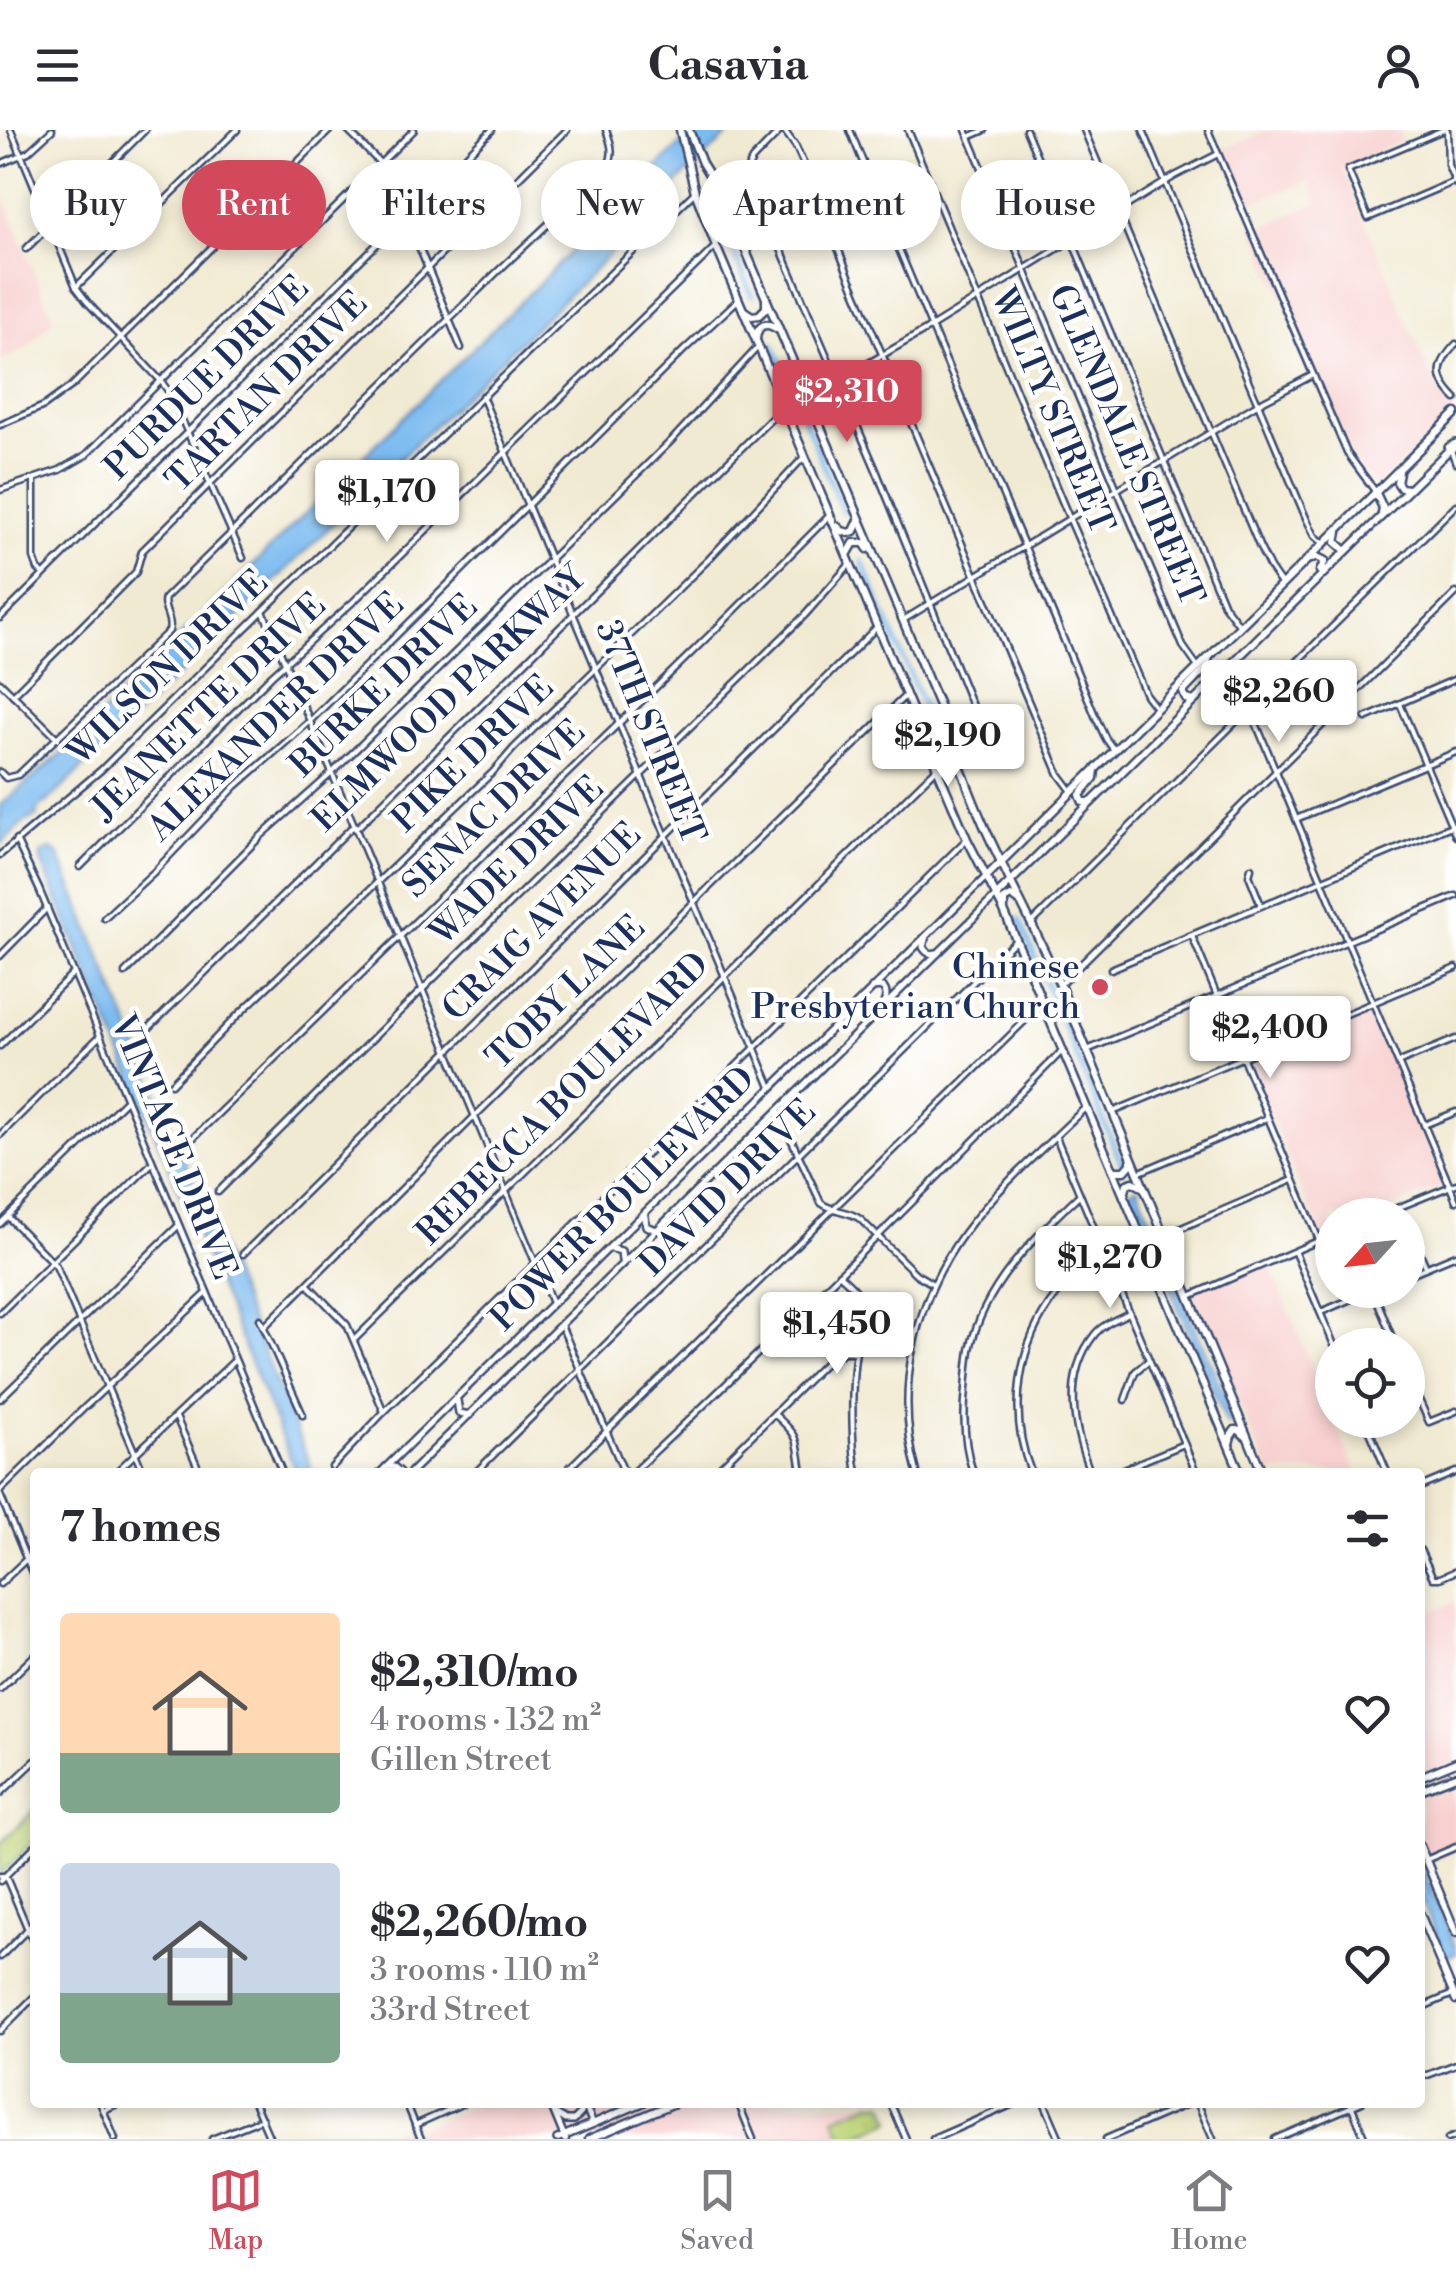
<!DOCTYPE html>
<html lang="en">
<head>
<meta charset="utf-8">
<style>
  body { margin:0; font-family:"Libre Bodoni",serif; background:#f2f2f3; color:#2b2b33; height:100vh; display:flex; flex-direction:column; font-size:38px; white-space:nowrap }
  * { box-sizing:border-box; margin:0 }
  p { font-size:32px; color:#7c7c81 }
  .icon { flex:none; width:55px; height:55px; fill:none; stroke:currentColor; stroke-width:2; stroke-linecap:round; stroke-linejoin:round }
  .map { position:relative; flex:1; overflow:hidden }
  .panel { position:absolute; left:30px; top:1338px; width:1395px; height:640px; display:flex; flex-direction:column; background:#fff; border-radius:10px; box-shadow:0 5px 15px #0003 }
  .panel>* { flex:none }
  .guide { position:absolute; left:30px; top:30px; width:1398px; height:90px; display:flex; gap:20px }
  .needle { width:65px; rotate:243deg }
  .controls { position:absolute; left:1315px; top:1068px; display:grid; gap:20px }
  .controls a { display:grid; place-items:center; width:110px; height:110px; border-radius:50%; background:#fff; box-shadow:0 5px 15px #0003; font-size:50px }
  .price { position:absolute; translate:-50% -85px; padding:0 22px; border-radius:10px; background:#fff; color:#222; font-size:32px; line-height:65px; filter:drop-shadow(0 2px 5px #0008) }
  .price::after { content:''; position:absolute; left:50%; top:60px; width:30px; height:22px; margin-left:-15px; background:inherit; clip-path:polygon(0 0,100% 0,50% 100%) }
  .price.current { background:#d1495b; color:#fff }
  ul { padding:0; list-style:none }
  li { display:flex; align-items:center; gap:30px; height:250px; padding:0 30px }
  li span { display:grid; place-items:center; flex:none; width:280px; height:200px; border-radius:10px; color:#555 }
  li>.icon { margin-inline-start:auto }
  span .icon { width:120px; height:120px; fill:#fffc; stroke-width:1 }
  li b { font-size:42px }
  h2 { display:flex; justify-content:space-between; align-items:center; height:120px; padding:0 30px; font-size:42px }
  .tag { padding:0 35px; border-radius:45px; background:#fff; box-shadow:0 5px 15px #0003; font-size:35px; line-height:90px }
  .tag.current { background:#d1495b; color:#fff }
  header { display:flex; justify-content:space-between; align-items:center; height:130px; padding:0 30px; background:#fff; font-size:45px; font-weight:700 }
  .tabs { display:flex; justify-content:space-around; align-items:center; height:140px; border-top:2px solid #e1e1e2; background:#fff; font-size:28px; color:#7c7c81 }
  .tabs a { display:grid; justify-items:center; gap:5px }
  .tabs .current { color:#d1495b }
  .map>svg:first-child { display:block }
</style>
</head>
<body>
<header><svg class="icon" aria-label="menu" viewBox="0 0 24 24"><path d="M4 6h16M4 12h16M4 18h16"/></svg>Casavia<svg class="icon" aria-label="person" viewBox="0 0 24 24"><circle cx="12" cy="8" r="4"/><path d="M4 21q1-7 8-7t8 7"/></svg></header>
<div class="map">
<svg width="1456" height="2009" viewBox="0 0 1456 2009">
  <defs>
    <pattern id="park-tufts" width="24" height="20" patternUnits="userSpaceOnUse" patternTransform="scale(2.5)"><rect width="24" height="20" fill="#bfd67a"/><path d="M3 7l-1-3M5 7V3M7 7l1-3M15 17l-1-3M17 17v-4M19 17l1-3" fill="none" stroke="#a4b86c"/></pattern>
  </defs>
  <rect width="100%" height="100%" fill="#fff"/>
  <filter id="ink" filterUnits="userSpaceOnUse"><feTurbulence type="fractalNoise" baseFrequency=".01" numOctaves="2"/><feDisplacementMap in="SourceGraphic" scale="20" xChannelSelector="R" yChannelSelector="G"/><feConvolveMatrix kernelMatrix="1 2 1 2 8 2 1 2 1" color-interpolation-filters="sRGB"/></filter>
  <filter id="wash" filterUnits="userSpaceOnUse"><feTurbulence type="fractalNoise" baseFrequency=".0048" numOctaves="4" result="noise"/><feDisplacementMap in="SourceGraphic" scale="40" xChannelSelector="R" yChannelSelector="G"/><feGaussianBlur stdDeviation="2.25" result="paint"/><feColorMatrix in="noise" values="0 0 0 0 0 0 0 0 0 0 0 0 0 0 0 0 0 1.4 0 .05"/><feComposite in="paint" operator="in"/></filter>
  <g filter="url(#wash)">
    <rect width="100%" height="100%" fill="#f1ead2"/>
    <g fill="#f7d0cf">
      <polygon points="1269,0 1398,0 1403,11 1342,38 1432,249 1456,280 1376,358 1352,328 1344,313 1254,100 1318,73 1309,51 1246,75 1224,19"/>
      <polygon points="0,58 53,189 28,217 0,231"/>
      <polygon points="1371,878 1445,1055 1373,1085 1332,1085 1332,1102 1321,1107 1247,929"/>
      <polygon points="1268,1130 1332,1285 1332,1290 1334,1290 1356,1342 1268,1342 1191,1162"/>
      <polygon points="1456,1471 1456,1721 1420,1736 1420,1486"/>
      <polygon points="479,1973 867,1973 834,1987 842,2009 372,2009 412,1992 416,1999"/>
    </g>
    <polygon fill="#bfd67a" stroke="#6d826c" stroke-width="2.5" points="35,1680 35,1710 0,1745 0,1714"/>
    <polygon fill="url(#park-tufts)" stroke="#6d826c" stroke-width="2.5" points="871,1973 884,1973 892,1991 850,2009 844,2009 835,1988"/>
    <g fill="#7cbbf0" stroke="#4c75a7" stroke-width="2.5">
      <polygon points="695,0 734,0 686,44 655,80 58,662 36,681 37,686 24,692 0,716 0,675 60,625"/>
      <polygon points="51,719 58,723 313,1342 296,1342 284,1313 41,731 41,724"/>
      <polygon points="1137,1057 1171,1141 1233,1285 1234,1290 1227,1294 1129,1061"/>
      <polygon points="1420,1732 1456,1818 1456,1823 1445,1827 1420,1765"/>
    </g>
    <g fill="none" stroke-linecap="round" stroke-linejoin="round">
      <g stroke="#7cbbf0" stroke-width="5">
        <polyline points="715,77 752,166"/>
        <polyline points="773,214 843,382"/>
        <polyline points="862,431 936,606"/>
        <polyline points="1019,789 1123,1037"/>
      </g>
    </g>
  </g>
  <g filter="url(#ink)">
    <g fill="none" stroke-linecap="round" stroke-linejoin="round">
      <defs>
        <g id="minor">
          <polyline points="11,0 76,157 88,173 161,251 171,265 243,428"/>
          <polyline points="347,0 380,33 394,57 461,218"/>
          <polyline points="781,0 752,30 747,40 876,340 979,593"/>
          <polyline points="784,0 796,17 811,50 847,141 1059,644 1071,660"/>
          <path d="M850 0C929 197 1016 391 1096 588L1106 609 1114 620"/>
          <polyline points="908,0 1070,390 1146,565 1156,578"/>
          <polyline points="966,0 1183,516 1198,537"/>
          <polyline points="1026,0 1224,475 1239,495"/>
          <polyline points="1084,0 1260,418 1270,438 1281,454"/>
          <polyline points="1143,0 1306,388 1315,406 1322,412"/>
          <polyline points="1208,0 1347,323 1375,361"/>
          <polyline points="1443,0 1348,40 1368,88 1455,51"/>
          <polyline points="1447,0 1448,35 1456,54"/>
          <polyline points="971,6 985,0"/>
          <polyline points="0,34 28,22 52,0"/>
          <polyline points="26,119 145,0"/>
          <polyline points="76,157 237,0"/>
          <path d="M1456 214C1436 235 1435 248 1456 269"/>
          <polyline points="482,266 771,957"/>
          <polyline points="810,267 931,197 1175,46 1218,24"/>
          <polyline points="0,295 44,276 73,255 330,0"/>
          <polyline points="1450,318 1456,333"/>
          <polyline points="34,351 34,428 38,439 42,443"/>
          <polyline points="0,360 60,340 86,325 414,0"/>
          <polyline points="263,481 355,697 552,1173"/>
          <polyline points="0,488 492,0"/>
          <polyline points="905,489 1254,276 1313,245"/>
          <polyline points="1232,536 1456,1071"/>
          <polyline points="0,552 58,609"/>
          <polyline points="13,565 136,442 142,421 567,0"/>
          <polyline points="1400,574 1456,706"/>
          <polyline points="1366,588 1456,549"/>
          <path d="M0 642 6 648 18 645 169 501C173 488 161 479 165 468L497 142 603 43C615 28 613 17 606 0"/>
          <polyline points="1296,689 1456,622"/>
          <polyline points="16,710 39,759 282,1342"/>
          <polyline points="0,725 101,640 382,364 695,62"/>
          <polyline points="80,737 272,545 354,471 716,116"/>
          <polyline points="1251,738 1249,745 1261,775"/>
          <polyline points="104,788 155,741 236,656 310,591 685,219 738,170"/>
          <polyline points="1033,792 1456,375"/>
          <polyline points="1192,806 1319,1110"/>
          <polyline points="0,826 47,778"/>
          <polyline points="1111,839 1456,694"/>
          <polyline points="125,843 261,706 332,643 671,311 758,217"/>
          <polyline points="1061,854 1456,463"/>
          <polyline points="149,898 351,698 359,696 784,276"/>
          <polyline points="0,916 74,843"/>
          <polyline points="1087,920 1456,766"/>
          <polyline points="1400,932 1456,909"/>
          <polyline points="171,954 237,886 493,642 514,618 707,431 805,326"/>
          <path d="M778 981 821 1073C833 1082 848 1080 860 1089L916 1144 933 1154"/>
          <polyline points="1115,981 1456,838"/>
          <polyline points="1424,995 1456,982"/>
          <polyline points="0,1005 100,906"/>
          <polyline points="1056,1007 1196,1342"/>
          <polyline points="193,1008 725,490 830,385"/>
          <polyline points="1138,1043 1267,988"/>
          <path d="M218 1062C412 868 608 677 805 485L850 434"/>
          <polyline points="1380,1085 1456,1054"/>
          <polyline points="8,1087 56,1136 143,1342"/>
          <polyline points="0,1094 125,971"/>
          <polyline points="1408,1095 1426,1137"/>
          <polyline points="1165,1105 1293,1050"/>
          <polyline points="1295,1123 1334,1215"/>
          <polyline points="243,1124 877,497"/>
          <path d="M839 1144C847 1152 861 1162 863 1175 866 1191 859 1207 856 1222 851 1251 851 1314 857 1342"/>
          <polyline points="1408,1145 1456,1125"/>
          <polyline points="308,1155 347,1195 384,1282"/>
          <polyline points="1373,1160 1395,1215"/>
          <polyline points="1190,1166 1332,1105"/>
          <polyline points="1321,1182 1372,1160"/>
          <polyline points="0,1183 152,1033"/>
          <polyline points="260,1189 303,1285"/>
          <polyline points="561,1195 624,1342"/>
          <polyline points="264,1197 475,986 906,565"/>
          <polyline points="354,1210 936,639"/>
          <polyline points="1408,1245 1429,1292 1456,1281"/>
          <polyline points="0,1269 178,1096"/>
          <polyline points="1125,1270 1135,1242 1149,1230"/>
          <path d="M774 1284C802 1309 796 1308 802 1342"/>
          <polyline points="176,1287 200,1342"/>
          <polyline points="1365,1290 1387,1342"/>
          <polyline points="332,1337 384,1282 967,709"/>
          <polyline points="116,1342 235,1230"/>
          <polyline points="476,1342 1016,810"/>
          <polyline points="565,1342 1043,873"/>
          <path d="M633 1342C779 1206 921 1065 1061 922"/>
          <polyline points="715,1342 823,1235 844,1222 856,1222"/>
          <path d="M917 1342C894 1260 914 1172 964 1103 996 1059 1046 1016 1086 977"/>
          <path d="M973 1342C964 1316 963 1286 966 1259 967 1246 968 1233 970 1220 983 1156 1034 1108 1079 1065"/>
          <path d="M1031 1342C1008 1284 1017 1213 1057 1164 1071 1148 1087 1135 1102 1120"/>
          <path d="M1090 1342C1073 1298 1062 1245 1095 1204 1103 1194 1117 1189 1129 1183"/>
          <polyline points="1117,1342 1184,1314"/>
          <polyline points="1420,1357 1456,1342"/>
          <polyline points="0,1361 83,1279 207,1163"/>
          <polyline points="0,1365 35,1450"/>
          <polyline points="1420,1420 1433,1448 1440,1448 1456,1441"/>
          <polyline points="0,1454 35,1421"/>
          <polyline points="0,1559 35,1525"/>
          <polyline points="0,1664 35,1631"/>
          <polyline points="1428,1729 1456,1717"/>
          <polyline points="0,1746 5,1746 8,1752 35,1816"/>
          <polyline points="0,1751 35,1716"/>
          <polyline points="0,1827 35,1792"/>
          <polyline points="1420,1878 1453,1864"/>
          <polyline points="0,1901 35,1866"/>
          <polyline points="1420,1948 1456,1934"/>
          <polyline points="100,1972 115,2009"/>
          <polyline points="254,1972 270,2009"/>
          <polyline points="406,1972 421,2009"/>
          <polyline points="738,1972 753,2009"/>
          <polyline points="890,1972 906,2009"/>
          <polyline points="1044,1972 1060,2009"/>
          <polyline points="1197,1972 1213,2009"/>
          <polyline points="1350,1972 1365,2009"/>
          <polyline points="104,1980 122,1972"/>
          <polyline points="415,1995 466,1972"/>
          <polyline points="212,2009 262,1989"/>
          <polyline points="933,2009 1018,1972"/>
          <polyline points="1106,2009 1192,1972"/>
          <polyline points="1275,2009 1362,1972"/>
          <polyline points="1448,2009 1456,2006"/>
        </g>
        <g id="tertiary">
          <path d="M926 806 923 817C927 824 930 824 938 823"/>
          <path d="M872 858 883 857C887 862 887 867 884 873"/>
          <polyline points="645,1086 646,1096 657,1100"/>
          <polyline points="609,1118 621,1121 622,1131"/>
          <polyline points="457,1270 459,1283 470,1285"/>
          <polyline points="386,1337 394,1337 400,1342"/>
          <polyline points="381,1342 986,747"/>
          <polyline points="411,1342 996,766"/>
          <polyline points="550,1972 564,2006 557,2009"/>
          <polyline points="585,1975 593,1994"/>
          <polyline points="556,1984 566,1990 574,1990 581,1983 584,1973"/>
        </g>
        <g id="secondary">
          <polyline points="680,0 695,62 716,116 967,709 1004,781 1240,1342"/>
          <path d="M689 0 702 33 723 67 941 580C954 620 968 660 985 698 1009 751 1037 802 1060 855L1262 1342"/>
          <polyline points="743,180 752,186 759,185 766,178 766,168"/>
          <path d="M756 209C757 195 766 191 777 199"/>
          <polyline points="1399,342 1397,352 1401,358 1408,359"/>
          <polyline points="1375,361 1383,378 1382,384"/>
          <polyline points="837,396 842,401 849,403 854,401 859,390"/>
          <polyline points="1338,402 1336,412 1346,421"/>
          <polyline points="847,425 854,413 864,413 868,419"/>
          <polyline points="1311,429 1315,426 1325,431 1320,441"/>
          <polyline points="1194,571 1186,569 1183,562 1206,538 1209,527"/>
          <polyline points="938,637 946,641 951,640 957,628"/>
          <polyline points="1091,672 1083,672 1080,665 1094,648 1095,640"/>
          <polyline points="986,747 1456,283"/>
          <polyline points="996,766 1451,318"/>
          <polyline points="1004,778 1004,770 1011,766 1020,772"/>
          <polyline points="1112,1038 1115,1041 1125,1041 1131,1034 1131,1031"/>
          <polyline points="1124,1066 1127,1054 1133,1052 1144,1058"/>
          <polyline points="1229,1314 1231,1306 1235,1300 1239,1300 1244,1305"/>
          <polyline points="1420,1647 1456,1632"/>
          <polyline points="1420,1660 1456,1646"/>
          <polyline points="1420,1716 1456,1803"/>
          <polyline points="1420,1784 1456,1870"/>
          <polyline points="565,2009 564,2006 644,1972"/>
          <polyline points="589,2009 677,1972"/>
        </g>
        <polyline id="motorway" points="1450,318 1456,315"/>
      </defs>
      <use href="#minor" stroke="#3b4b6f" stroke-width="9"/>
      <use href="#tertiary" stroke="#3b4b6f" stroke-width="10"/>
      <use href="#secondary" stroke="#3b4b6f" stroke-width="11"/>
      <use href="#motorway" stroke="#3b4b6f" stroke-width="14"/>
      <use href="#minor" stroke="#fff" stroke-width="4"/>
      <use href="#tertiary" stroke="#fff" stroke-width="5"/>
      <use href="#secondary" stroke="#fff" stroke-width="6"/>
      <use href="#motorway" stroke="#fff" stroke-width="9"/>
    </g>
  </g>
  <circle fill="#d1495b" stroke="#fff" stroke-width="4" cx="1100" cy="857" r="10"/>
  <g text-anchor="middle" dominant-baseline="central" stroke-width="9" stroke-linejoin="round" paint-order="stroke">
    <g font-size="35" fill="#1b2f5e" stroke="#fff">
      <text transform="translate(207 248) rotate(-45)">PURDUE DRIVE</text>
      <text transform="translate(267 262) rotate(-45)">TARTAN DRIVE</text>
      <text transform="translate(1052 281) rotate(67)">WILTY STREET</text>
      <text transform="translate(1126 315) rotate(67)">GLENDALE STREET</text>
      <text transform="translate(168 538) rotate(-44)">WILSON DRIVE</text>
      <text transform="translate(384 556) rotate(-44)">BURKE DRIVE</text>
      <text transform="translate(449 569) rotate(-44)">ELMWOOD PARKWAY</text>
      <text transform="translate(209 577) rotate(-44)">JEANETTE DRIVE</text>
      <text transform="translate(276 587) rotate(-44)">ALEXANDER DRIVE</text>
      <text transform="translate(650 602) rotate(68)">37TH STREET</text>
      <text transform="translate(473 624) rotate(-44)">PIKE DRIVE</text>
      <text transform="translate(494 679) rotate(-44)">SENAC DRIVE</text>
      <text transform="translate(517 731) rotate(-44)">WADE DRIVE</text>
      <text transform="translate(542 792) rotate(-45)">CRAIG AVENUE</text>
      <text transform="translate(566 863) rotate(-44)">TOBY LANE</text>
      <text transform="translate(563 969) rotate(-45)">REBECCA BOULEVARD</text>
      <text transform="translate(173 1017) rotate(68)">VINTAGE DRIVE</text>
      <text transform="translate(728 1058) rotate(-45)">DAVID DRIVE</text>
      <text transform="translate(623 1069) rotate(-45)">POWER BOULEVARD</text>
    </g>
    <g font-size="35" fill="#1b2f5e" stroke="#fff" text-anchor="end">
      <text x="1080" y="837">Chinese<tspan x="1080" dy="40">Presbyterian Church</tspan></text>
    </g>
  </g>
</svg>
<div class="controls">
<a><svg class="needle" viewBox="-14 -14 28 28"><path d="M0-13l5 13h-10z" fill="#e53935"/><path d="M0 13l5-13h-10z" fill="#7c7c81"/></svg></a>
<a><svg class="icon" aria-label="locate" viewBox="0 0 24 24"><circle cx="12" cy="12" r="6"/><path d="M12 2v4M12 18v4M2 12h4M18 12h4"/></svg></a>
</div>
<b class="price current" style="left:847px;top:315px">$2,310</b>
<b class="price" style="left:387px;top:415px">$1,170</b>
<b class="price" style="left:1279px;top:615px">$2,260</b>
<b class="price" style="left:948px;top:659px">$2,190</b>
<b class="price" style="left:1270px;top:951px">$2,400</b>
<b class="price" style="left:1110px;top:1181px">$1,270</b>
<b class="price" style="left:837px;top:1247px">$1,450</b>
<div class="guide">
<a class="tag">Buy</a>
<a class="tag current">Rent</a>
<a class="tag">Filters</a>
<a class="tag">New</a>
<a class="tag">Apartment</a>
<a class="tag">House</a>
</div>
<section class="panel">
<h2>7 homes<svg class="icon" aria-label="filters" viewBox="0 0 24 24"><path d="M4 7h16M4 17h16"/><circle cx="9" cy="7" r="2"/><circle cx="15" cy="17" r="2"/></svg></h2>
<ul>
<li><span style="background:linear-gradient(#ffd9b3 70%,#7fa58c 0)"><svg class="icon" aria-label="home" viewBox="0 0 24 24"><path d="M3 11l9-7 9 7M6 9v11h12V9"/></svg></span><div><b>$2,310/mo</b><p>4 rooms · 132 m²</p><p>Gillen Street</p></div><svg class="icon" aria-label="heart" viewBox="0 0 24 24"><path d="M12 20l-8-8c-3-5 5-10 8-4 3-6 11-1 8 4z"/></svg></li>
<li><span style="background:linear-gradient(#c9d6e8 65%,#7fa58c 0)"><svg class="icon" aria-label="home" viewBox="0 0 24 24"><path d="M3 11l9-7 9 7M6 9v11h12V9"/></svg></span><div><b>$2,260/mo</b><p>3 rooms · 110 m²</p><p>33rd Street</p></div><svg class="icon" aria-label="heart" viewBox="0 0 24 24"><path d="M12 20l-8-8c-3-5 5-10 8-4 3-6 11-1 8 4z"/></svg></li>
</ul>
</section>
</div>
<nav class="tabs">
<a class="current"><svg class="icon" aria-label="map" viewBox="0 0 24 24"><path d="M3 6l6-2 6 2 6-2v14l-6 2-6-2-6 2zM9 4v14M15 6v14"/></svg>Map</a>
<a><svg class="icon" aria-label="saved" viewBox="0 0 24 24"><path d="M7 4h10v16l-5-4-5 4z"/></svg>Saved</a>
<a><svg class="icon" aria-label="home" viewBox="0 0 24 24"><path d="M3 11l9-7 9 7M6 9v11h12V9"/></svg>Home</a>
</nav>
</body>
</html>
